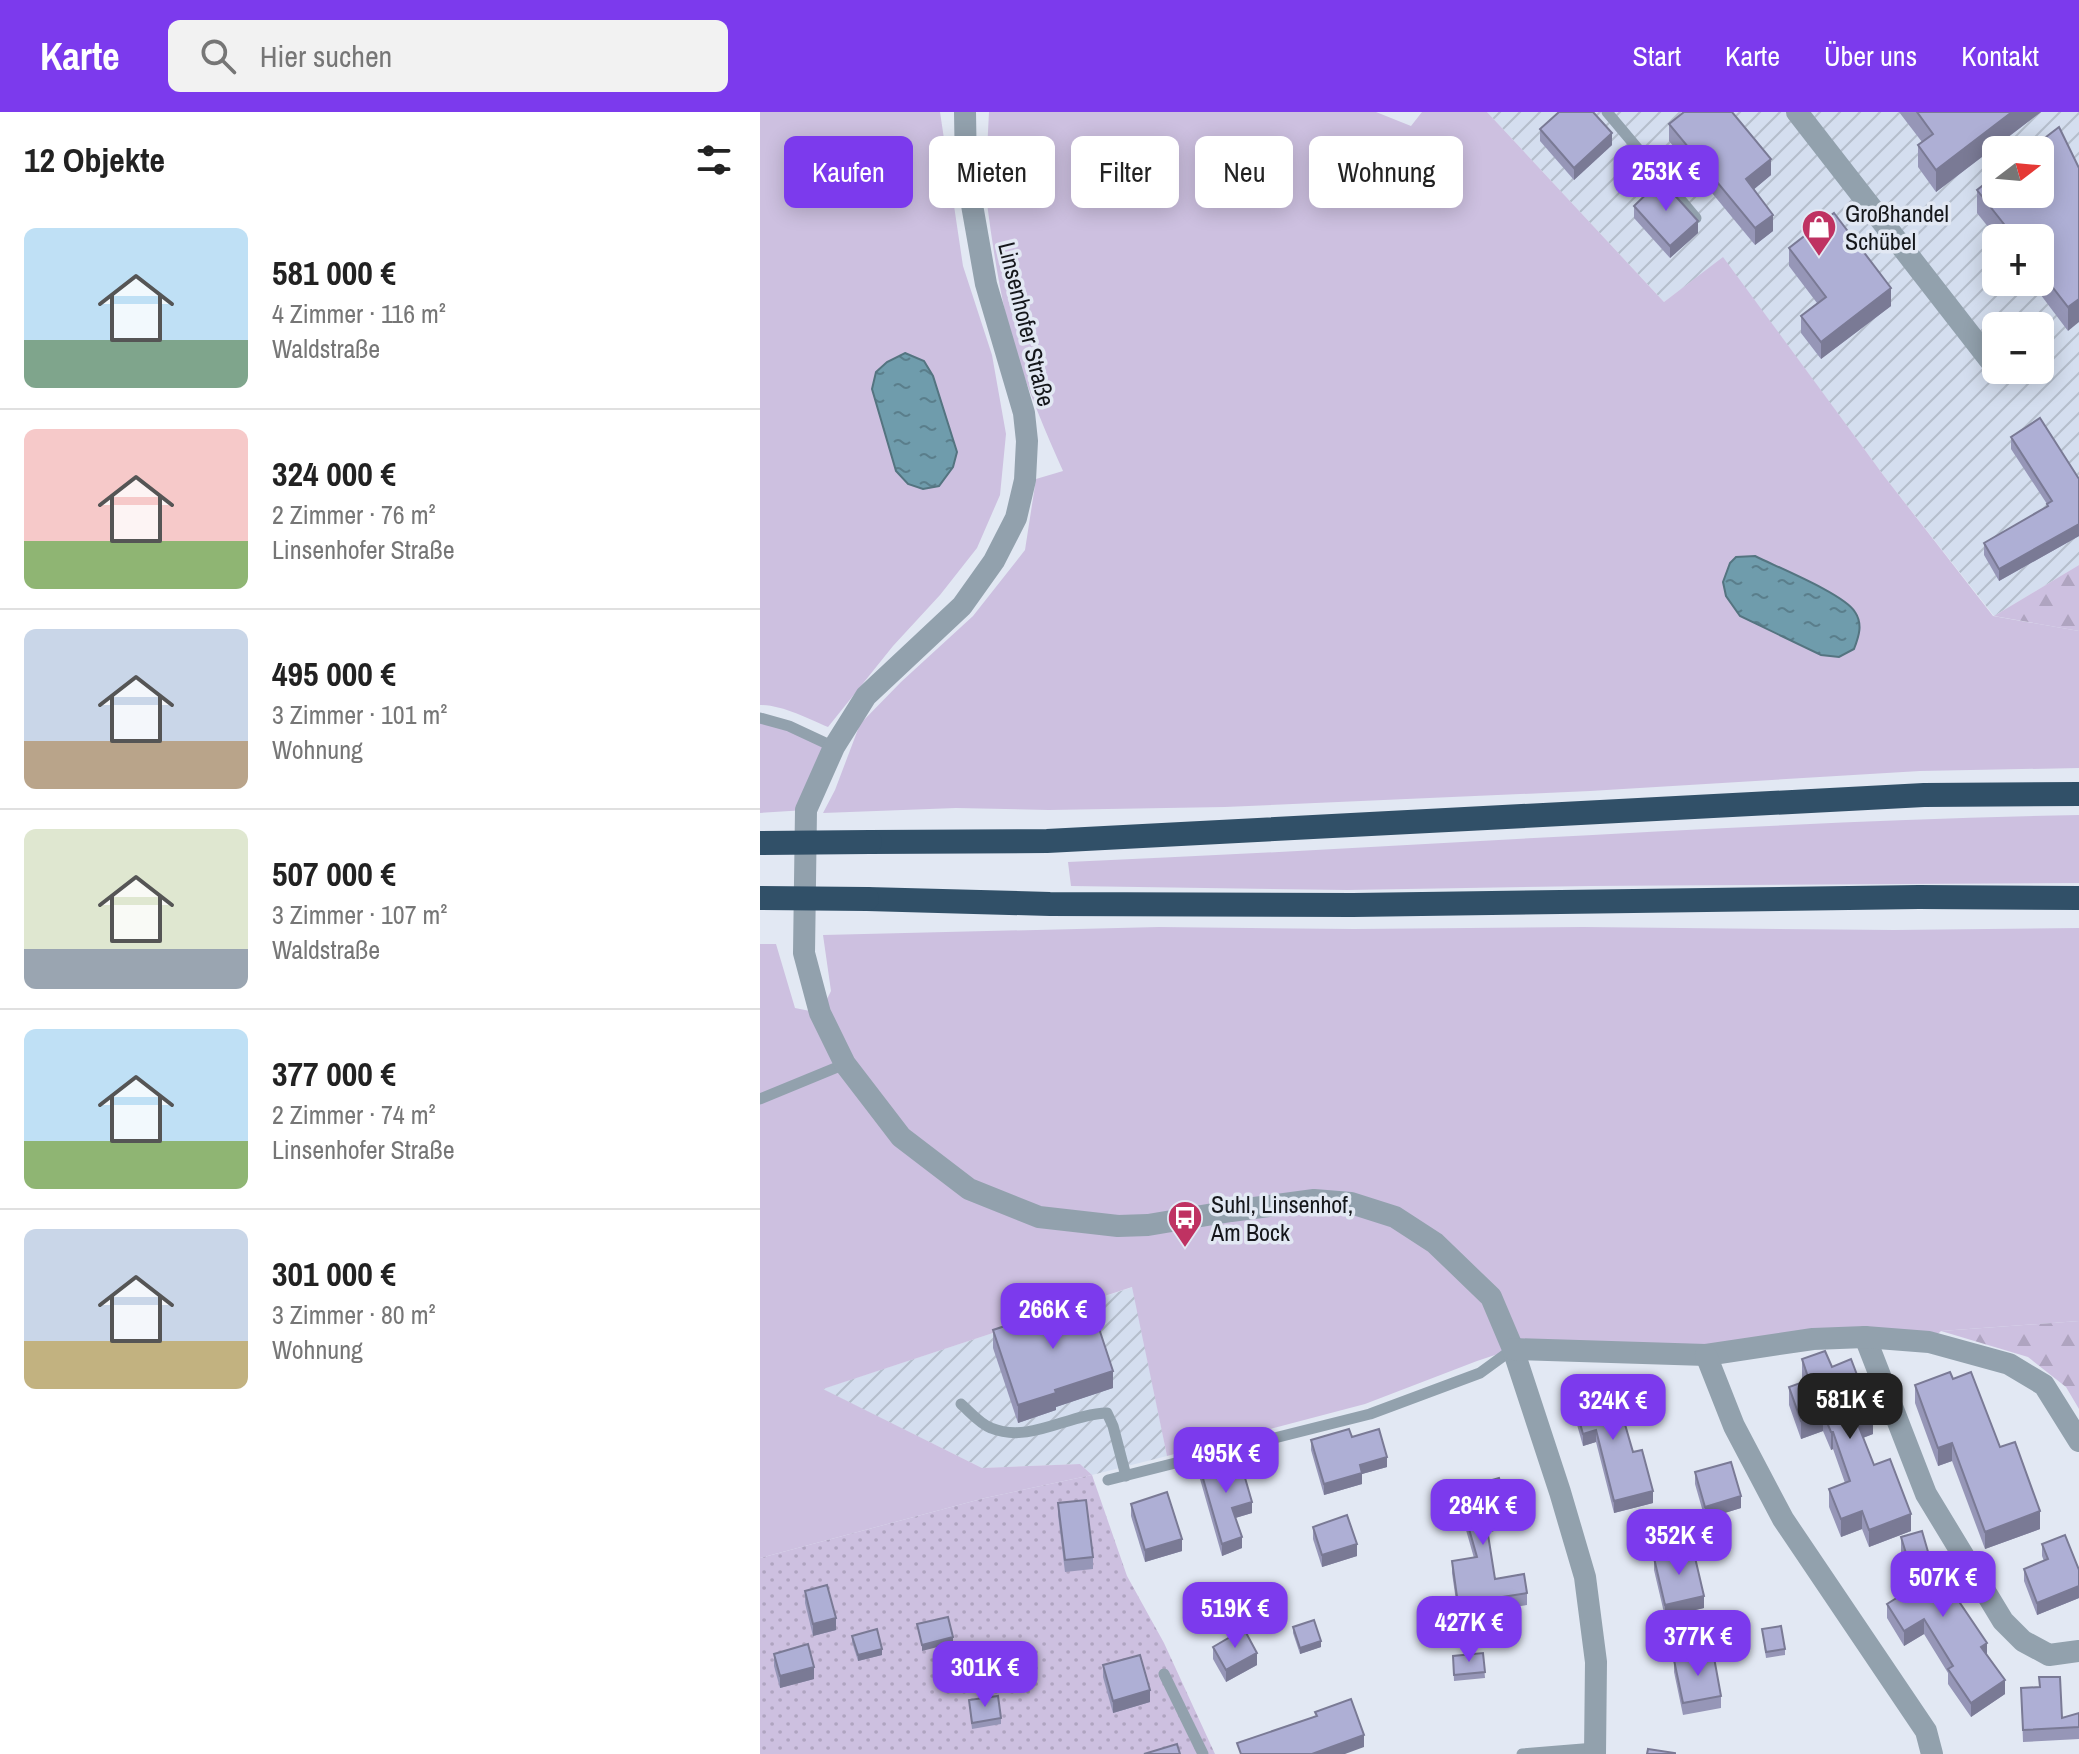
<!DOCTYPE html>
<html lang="de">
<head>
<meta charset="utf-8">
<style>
  body { margin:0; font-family:"Archivo Narrow",sans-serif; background:#f2f2f2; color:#222; height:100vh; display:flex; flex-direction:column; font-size:30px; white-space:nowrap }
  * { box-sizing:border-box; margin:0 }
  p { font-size:26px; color:#767676 }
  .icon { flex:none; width:44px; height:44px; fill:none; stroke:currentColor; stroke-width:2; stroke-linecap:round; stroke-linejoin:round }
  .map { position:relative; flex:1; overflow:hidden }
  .side { display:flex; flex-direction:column; background:#fff; width:760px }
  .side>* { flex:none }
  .top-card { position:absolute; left:24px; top:24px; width:760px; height:72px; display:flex; gap:16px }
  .needle { width:52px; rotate:74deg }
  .fabs { position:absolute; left:1222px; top:24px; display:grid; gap:16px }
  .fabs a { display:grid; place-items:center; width:72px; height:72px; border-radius:12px; background:#fff; box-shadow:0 4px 20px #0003; font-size:40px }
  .price { position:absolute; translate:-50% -68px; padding:0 18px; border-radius:16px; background:#7c3aed; color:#fff; font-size:26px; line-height:52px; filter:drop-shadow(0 2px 4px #0008) }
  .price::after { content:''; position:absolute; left:50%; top:48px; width:24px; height:18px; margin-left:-12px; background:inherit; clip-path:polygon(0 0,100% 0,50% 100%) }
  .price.active { background:#222; color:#fff }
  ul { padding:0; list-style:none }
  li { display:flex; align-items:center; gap:24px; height:200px; padding:0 24px }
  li+li { border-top:2px solid #e0e0e0 }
  li span { display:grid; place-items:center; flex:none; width:224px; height:160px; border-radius:12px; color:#555 }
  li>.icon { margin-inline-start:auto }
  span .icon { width:96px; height:96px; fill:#fffc; stroke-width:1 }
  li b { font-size:34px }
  h2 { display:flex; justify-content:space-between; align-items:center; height:96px; padding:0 24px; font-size:34px }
  .tag { padding:0 28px; border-radius:12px; background:#fff; box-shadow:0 4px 20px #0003; font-size:28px; line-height:72px }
  .tag.active { background:#7c3aed; color:#fff }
  header { display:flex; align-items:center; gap:48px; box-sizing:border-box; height:112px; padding:0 40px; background:#7c3aed; color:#fff }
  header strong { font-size:38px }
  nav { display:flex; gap:44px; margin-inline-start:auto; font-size:28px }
  .search { width:560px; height:72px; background:#f2f2f2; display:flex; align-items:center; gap:20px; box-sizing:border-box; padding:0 28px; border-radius:12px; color:#767676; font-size:30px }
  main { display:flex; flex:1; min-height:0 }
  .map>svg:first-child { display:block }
</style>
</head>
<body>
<header>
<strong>Karte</strong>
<div class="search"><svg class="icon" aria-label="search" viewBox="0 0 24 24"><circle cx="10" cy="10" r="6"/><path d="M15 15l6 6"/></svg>Hier suchen</div>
<nav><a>Start</a><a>Karte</a><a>Über uns</a><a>Kontakt</a></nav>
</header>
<main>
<section class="side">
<h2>12 Objekte<svg class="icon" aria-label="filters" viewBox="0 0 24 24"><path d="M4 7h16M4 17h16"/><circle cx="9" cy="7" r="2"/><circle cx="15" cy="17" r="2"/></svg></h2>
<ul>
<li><span style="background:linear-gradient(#bfe0f5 70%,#7fa58c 0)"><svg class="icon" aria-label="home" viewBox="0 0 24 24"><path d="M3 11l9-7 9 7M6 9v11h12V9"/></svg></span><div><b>581 000 €</b><p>4 Zimmer · 116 m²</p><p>Waldstraße</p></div></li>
<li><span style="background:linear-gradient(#f6c9c9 70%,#8fb573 0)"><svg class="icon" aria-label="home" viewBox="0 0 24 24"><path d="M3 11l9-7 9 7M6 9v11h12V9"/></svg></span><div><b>324 000 €</b><p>2 Zimmer · 76 m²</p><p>Linsenhofer Straße</p></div></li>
<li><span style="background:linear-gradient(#c9d6e8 70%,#b9a48a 0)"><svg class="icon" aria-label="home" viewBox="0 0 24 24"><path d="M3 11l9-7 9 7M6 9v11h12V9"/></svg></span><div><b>495 000 €</b><p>3 Zimmer · 101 m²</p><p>Wohnung</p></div></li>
<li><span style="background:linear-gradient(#dfe7d0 75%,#9aa5b1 0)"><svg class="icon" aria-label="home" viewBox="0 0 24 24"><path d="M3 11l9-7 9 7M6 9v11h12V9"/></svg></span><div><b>507 000 €</b><p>3 Zimmer · 107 m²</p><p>Waldstraße</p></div></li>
<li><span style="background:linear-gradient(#bfe0f5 70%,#8fb573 0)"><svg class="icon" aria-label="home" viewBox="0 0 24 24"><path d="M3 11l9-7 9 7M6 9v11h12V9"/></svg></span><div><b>377 000 €</b><p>2 Zimmer · 74 m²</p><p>Linsenhofer Straße</p></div></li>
<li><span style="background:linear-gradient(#c9d6e8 70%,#c2b280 0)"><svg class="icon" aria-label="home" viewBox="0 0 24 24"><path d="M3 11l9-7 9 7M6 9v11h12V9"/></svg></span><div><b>301 000 €</b><p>3 Zimmer · 80 m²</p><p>Wohnung</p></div></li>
</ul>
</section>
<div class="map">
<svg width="1319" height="1642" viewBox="0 0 1319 1642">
  <defs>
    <pattern id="industrial-furrows" width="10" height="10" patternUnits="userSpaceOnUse" patternTransform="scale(2)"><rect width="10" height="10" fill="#d4deef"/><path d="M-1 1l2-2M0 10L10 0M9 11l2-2" fill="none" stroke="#b5becc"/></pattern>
    <pattern id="forest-firs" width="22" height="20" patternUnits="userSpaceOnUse" patternTransform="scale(2)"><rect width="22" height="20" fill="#cdc0e0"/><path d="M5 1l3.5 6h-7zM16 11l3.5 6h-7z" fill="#afa4c0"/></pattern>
    <pattern id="park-dots" width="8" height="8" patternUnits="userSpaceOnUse" patternTransform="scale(2)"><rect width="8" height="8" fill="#cdc0e0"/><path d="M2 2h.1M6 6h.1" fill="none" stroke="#afa4c0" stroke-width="1.8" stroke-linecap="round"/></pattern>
    <pattern id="water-ripples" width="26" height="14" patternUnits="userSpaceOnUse" patternTransform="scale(2)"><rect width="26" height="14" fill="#6f9cac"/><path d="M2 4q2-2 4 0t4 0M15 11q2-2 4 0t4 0" fill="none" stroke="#5a7e8b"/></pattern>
  </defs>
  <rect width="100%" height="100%" fill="#e2e8f3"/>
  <g fill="url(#industrial-furrows)" fill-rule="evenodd">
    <path d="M727 0H1319V453L1234 504 1124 364 963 146 904 190ZM1236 38H1280V82H1236ZM1236 126H1280V170H1236ZM1236 214H1280V258H1236Z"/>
    <polygon points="373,1175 407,1344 332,1363 320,1352 222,1356 62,1277"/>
  </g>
  <g fill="#cdc0e0">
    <path d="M0 0H180L203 154 232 243 246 322 240 383 217 436 180 483 133 534 68 615C48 607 23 593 0 593Z"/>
    <path d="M229 0H616L651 14 662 0H727L904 190 963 145 1124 364 1233 504 1319 519V656L1160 659 830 679 465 695 289 698 196 696 63 701 75 678 100 612 141 570 213 504 265 438 276 367 303 359C281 309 259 258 246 204 234 150 227 95 221 40L227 39Z"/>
    <polygon points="0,606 74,635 46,698 0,701"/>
    <path d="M1319 703V771L831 774 587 778 311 774 308 750C645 736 982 710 1319 703Z"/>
    <polygon points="399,815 594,817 823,815 1134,818 1319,816 1319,1209 1181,1219 1169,1230 946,1243 753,1237 717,1249 605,1292 407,1344 372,1175 63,1277 222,1356 320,1352 332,1363 225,1386 0,1446 0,832 16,832 35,896 60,901 71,879 63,823"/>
  </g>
  <g fill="url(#forest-firs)">
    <polygon points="1319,453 1319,519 1234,504"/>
    <polygon points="1319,1209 1319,1297 1306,1275 1268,1245 1181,1219"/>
  </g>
  <polygon fill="url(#park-dots)" points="332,1363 367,1464 404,1531 455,1642 0,1642 0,1446 225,1386"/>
  <g fill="url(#water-ripples)" stroke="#547480" stroke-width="2">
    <polygon points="145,241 164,249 173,264 197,340 193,355 179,374 163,377 148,372 136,359 112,277 116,260 127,250"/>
    <path d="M995 444C1017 455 1084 482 1095 500 1103 512 1099 524 1094 537L1079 545 1061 543 980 504 966 484 963 470 970 451 976 445Z"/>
  </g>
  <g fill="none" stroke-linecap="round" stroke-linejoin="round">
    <g stroke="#92a1ad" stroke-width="11">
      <polyline points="847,0 936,106"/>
      <polyline points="0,606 29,614 74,635"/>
      <polyline points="0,987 85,952"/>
      <path d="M201 1292C210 1300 220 1312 231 1316 270 1332 308 1302 347 1301L353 1314 366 1364"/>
      <polyline points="348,1368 610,1302 720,1261 753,1237"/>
      <polyline points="404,1562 443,1642"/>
      <polyline points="762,1642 835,1636"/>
    </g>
    <g stroke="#92a1ad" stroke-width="22">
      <polyline points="205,0 206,59 226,172 264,301 267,329 265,368 256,406 234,449 202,494 106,584 74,635 46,698 44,841 60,901 85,952 141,1025 209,1077 279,1105 358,1114 388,1113 471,1099 554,1088 591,1091 635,1105 675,1131 731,1185 753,1237 800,1380 825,1465 836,1550 835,1642"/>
      <polyline points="1037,0 1236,256"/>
      <polyline points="1105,1225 1166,1382 1243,1509 1263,1529 1289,1543 1319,1539"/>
      <polyline points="753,1237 946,1243 1053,1227 1105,1225 1169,1230 1249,1252 1284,1273 1319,1329"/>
      <polyline points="946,1243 974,1314 1023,1407 1166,1619 1172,1642"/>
    </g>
    <g stroke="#315068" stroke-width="24">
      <polyline points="110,730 287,729 1164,683 1319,682"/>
      <polyline points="107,787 290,792 593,793 1159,785 1319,786"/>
    </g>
    <g stroke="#315068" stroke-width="24">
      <polyline points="0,731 110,730"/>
      <polyline points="0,786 107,787"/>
    </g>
  </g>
  <g fill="#9696b7">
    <polygon points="1139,0 1281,0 1176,80 1158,55 1158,33 1162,30"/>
    <polygon points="909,12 1011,63 994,77 1013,119 995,133 909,29"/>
    <polygon points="780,17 852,33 814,68 780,29"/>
    <polygon points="1319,56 1308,219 1271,170 1280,170 1280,126 1237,126 1217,101 1217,78"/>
    <polygon points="874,94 938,121 910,146 874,106"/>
    <polygon points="1029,136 1131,194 1061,247 1041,221 1041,204 1057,191 1029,154"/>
    <polygon points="1251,325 1319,367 1319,424 1239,469 1224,443 1224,431 1287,395 1287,392 1251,337"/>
    <polygon points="233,1218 353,1276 296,1295 296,1298 258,1311 233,1236"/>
    <polygon points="1042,1247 1072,1255 1113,1322 1103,1326 1114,1353 1151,1419 1109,1435 1102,1417 1081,1425 1069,1395 1069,1377 1085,1371 1073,1337 1071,1338 1063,1319 1041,1327 1029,1293 1029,1275 1044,1270 1042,1265"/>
    <polygon points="1193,1267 1240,1335 1280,1417 1225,1437 1192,1349 1178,1354 1155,1291 1155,1273"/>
    <polygon points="812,1283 873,1340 893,1391 854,1401 836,1330 823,1334 812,1295"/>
    <polygon points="551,1328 627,1355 602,1362 602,1372 564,1383 551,1338"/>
    <polygon points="440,1356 492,1401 475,1406 482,1436 462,1444 440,1367"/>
    <polygon points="935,1360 981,1396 945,1407 935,1372"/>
    <polygon points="698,1378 750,1414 728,1421 735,1467 767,1481 767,1493 698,1503 692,1461 692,1449 714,1446 698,1390"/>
    <polygon points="298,1391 333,1445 333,1457 305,1460 298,1403"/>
    <polygon points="371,1392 422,1439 385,1450 371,1404"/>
    <polygon points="553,1415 597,1444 562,1455 553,1427"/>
    <polygon points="1141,1425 1173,1457 1204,1496 1227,1543 1245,1582 1211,1605 1188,1572 1188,1561 1164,1522 1144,1534 1127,1506 1127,1492 1139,1484 1134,1476 1134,1461 1146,1454 1141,1440"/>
    <polygon points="1282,1432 1319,1458 1319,1486 1277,1503 1264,1469 1264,1457 1284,1449 1282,1444"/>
    <polygon points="894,1446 944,1496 905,1505 894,1458"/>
    <polygon points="45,1479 76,1518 53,1524 45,1491"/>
    <polygon points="533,1515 561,1535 540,1542 533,1521"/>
    <polygon points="1002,1517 1025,1537 1025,1543 1006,1546"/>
    <polygon points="92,1524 122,1543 98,1549 92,1530"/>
    <polygon points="453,1535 497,1553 466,1570 453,1547"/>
    <polygon points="723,1541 725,1566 694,1569 693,1544"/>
    <polygon points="14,1542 54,1567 20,1576 14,1554"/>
    <polygon points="914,1548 961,1584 961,1596 923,1603 914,1560"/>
    <polygon points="343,1553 390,1590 353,1601 343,1565"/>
    <polygon points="1261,1576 1302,1606 1319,1601 1319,1627 1263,1630"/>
    <polygon points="209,1588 241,1606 241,1612 212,1617"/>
  </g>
  <g fill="#7a7a95">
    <polygon points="1252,0 1281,0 1176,80 1176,58"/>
    <polygon points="852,21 852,33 814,68 814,56"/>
    <polygon points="1011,47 1011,63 986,84 986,67"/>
    <polygon points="1013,103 1013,119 995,133 995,116"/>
    <polygon points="938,109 938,121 910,146 910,134"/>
    <polygon points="1131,176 1131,194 1061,247 1061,230"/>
    <polygon points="1319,187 1319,210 1308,219 1308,195"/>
    <polygon points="1319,412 1319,424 1239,469 1239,457"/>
    <polygon points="353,1259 353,1276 296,1295 296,1298 258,1311 258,1293 295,1278"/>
    <polygon points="1063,1301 1063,1319 1041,1327 1041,1309"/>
    <polygon points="1113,1305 1113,1322 1097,1328 1097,1310"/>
    <polygon points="836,1318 836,1330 823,1334 823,1322"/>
    <polygon points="1071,1320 1073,1320 1073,1337 1071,1338"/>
    <polygon points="1192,1331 1192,1349 1178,1354 1178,1336"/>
    <polygon points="627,1345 627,1355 602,1362 602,1372 564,1383 564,1372 600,1353"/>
    <polygon points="893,1379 893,1391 854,1401 854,1389"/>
    <polygon points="981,1384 981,1396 945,1407 945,1395"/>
    <polygon points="492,1390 492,1401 472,1407 472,1396"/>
    <polygon points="1102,1399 1102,1417 1081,1425 1081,1407"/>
    <polygon points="1280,1399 1280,1417 1225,1437 1225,1420"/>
    <polygon points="1151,1402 1151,1419 1109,1435 1109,1418"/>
    <polygon points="750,1403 750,1414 726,1421 726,1410"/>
    <polygon points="482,1425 482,1436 462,1444 462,1432"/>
    <polygon points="422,1427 422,1439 385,1450 385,1438"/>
    <polygon points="597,1432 597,1444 562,1455 562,1443"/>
    <polygon points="1319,1474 1319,1486 1277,1503 1277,1491"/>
    <polygon points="944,1484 944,1496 905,1505 905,1493"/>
    <polygon points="76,1506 76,1518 53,1524 53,1512"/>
    <polygon points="1164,1507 1164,1522 1144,1534 1144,1519"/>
    <polygon points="193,1525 193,1531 162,1539 162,1533"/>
    <polygon points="561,1529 561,1535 540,1542 540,1536"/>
    <polygon points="1227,1531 1227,1545 1221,1535"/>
    <polygon points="122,1537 122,1543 98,1549 98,1543"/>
    <polygon points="497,1541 497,1553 466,1570 466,1558"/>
    <polygon points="54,1555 54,1567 20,1576 20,1564"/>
    <polygon points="1245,1568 1245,1582 1211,1605 1211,1591"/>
    <polygon points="390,1578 390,1590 353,1601 353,1589"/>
    <polygon points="604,1623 604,1635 585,1642 552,1642"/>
  </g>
  <g fill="#aeafd5" stroke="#7a7a95" stroke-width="2">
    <polygon points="799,0 833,0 852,21 814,56 780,17"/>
    <polygon points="924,0 972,0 1011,47 986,67 1013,103 995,116 909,12"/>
    <polygon points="1157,0 1252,0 1176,58 1158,33 1173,22"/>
    <polygon points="1299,15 1319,56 1319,187 1308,195 1280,159 1280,126 1255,126 1217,78 1236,63 1236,82 1280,82 1280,38 1269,38"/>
    <polygon points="901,68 938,109 910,134 874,94"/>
    <polygon points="1074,101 1131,176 1061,230 1041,204 1066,185 1029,136"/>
    <polygon points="1280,306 1319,367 1319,412 1239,457 1224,431 1288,394 1287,392 1292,389 1251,325"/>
    <polygon points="329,1186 353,1259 295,1278 296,1281 258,1293 233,1218"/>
    <polygon points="1065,1239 1072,1255 1091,1247 1113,1305 1097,1310 1114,1353 1130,1347 1151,1402 1109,1418 1102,1399 1081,1407 1069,1377 1090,1369 1073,1320 1071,1320 1063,1301 1041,1309 1029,1275 1049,1268 1042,1247"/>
    <polygon points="1190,1260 1193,1267 1211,1260 1240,1335 1255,1330 1280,1399 1225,1420 1192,1331 1178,1336 1155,1273"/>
    <polygon points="853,1271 873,1340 882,1338 893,1379 854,1389 836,1318 823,1322 812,1283"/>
    <polygon points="589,1317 592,1325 619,1317 627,1345 600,1353 602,1361 564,1372 551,1328"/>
    <polygon points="479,1345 492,1390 472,1396 482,1425 462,1432 440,1356"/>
    <polygon points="971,1350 981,1384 945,1395 935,1360"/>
    <polygon points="739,1366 750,1403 726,1410 735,1467 764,1462 767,1481 698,1492 692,1449 717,1445 698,1378"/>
    <polygon points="407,1380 422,1427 385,1438 371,1392"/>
    <polygon points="326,1388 333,1445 305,1448 298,1391"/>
    <polygon points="587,1403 597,1432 562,1443 553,1415"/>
    <polygon points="1162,1419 1173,1457 1181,1452 1204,1488 1200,1491 1227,1531 1221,1535 1245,1568 1211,1591 1188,1557 1193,1554 1164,1507 1144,1519 1127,1492 1146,1480 1134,1461 1149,1451 1141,1425"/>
    <polygon points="1305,1423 1319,1458 1319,1474 1277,1491 1264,1457 1288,1447 1282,1432"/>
    <polygon points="933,1437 944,1484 905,1493 894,1446"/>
    <polygon points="67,1473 76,1506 53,1512 45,1479"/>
    <polygon points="188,1505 193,1525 162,1533 157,1512"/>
    <polygon points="554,1508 561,1529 540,1536 533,1515"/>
    <polygon points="1021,1514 1025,1537 1006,1540 1002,1517"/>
    <polygon points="117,1517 122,1537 98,1543 92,1524"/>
    <polygon points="484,1517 497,1541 466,1558 453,1535"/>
    <polygon points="48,1532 54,1555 20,1564 14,1542"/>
    <polygon points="953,1540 961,1584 923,1591 914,1548"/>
    <polygon points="723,1541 725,1560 694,1563 693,1544"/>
    <polygon points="380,1543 390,1578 353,1589 343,1553"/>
    <polygon points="1279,1565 1300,1565 1302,1606 1319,1601 1319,1615 1263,1618 1261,1576 1280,1575"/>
    <polygon points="238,1584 241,1606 212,1611 209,1588"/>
    <polygon points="591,1587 604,1623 552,1642 481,1642 477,1631 557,1604 555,1600"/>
    <polygon points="417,1632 420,1642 384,1642"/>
    <polygon points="888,1637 915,1641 915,1642 887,1642"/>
  </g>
  <defs>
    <symbol id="shop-pin" viewBox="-11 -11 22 30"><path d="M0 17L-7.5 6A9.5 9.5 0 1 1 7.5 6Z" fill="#bf3262" stroke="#e2e8f3"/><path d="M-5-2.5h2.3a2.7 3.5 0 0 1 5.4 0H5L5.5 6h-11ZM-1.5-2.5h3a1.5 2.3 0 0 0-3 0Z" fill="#fff"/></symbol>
    <symbol id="bus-pin" viewBox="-11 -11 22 30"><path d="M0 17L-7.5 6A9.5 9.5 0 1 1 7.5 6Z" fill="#bf3262" stroke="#e2e8f3"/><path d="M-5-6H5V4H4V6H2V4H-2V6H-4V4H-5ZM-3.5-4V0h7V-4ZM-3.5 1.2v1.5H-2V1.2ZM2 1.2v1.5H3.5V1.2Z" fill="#fff"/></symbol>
  </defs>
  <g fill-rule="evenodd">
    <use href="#shop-pin" x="1039" y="95" width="40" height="54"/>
    <use href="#bus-pin" x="405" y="1086" width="40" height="54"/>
  </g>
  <g text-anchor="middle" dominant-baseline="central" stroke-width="7" stroke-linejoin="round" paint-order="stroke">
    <g font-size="24" fill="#15171b" stroke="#e2e8f3" text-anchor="start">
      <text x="1085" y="101">Großhandel<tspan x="1085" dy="28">Schübel</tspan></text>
      <text x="451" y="1092">Suhl, Linsenhof,<tspan x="451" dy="28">Am Bock</tspan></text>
    </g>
    <g font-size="24" fill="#15171b" stroke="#e2e8f3">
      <text transform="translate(267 212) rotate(76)">Linsenhofer Straße</text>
    </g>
  </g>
</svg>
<div class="fabs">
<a><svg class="needle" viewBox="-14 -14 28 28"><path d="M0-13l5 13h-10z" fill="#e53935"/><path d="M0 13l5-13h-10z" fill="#767676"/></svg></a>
<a>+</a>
<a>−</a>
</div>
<b class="price" style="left:906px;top:101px">253K €</b>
<b class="price" style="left:293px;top:1239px">266K €</b>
<b class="price active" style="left:1090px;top:1329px">581K €</b>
<b class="price" style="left:853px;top:1330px">324K €</b>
<b class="price" style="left:466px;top:1383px">495K €</b>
<b class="price" style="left:723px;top:1435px">284K €</b>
<b class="price" style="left:919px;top:1465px">352K €</b>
<b class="price" style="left:1183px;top:1507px">507K €</b>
<b class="price" style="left:475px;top:1538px">519K €</b>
<b class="price" style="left:709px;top:1552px">427K €</b>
<b class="price" style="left:938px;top:1566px">377K €</b>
<b class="price" style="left:225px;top:1597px">301K €</b>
<div class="top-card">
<a class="tag active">Kaufen</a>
<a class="tag">Mieten</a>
<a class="tag">Filter</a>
<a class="tag">Neu</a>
<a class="tag">Wohnung</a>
</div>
</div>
</main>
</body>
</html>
